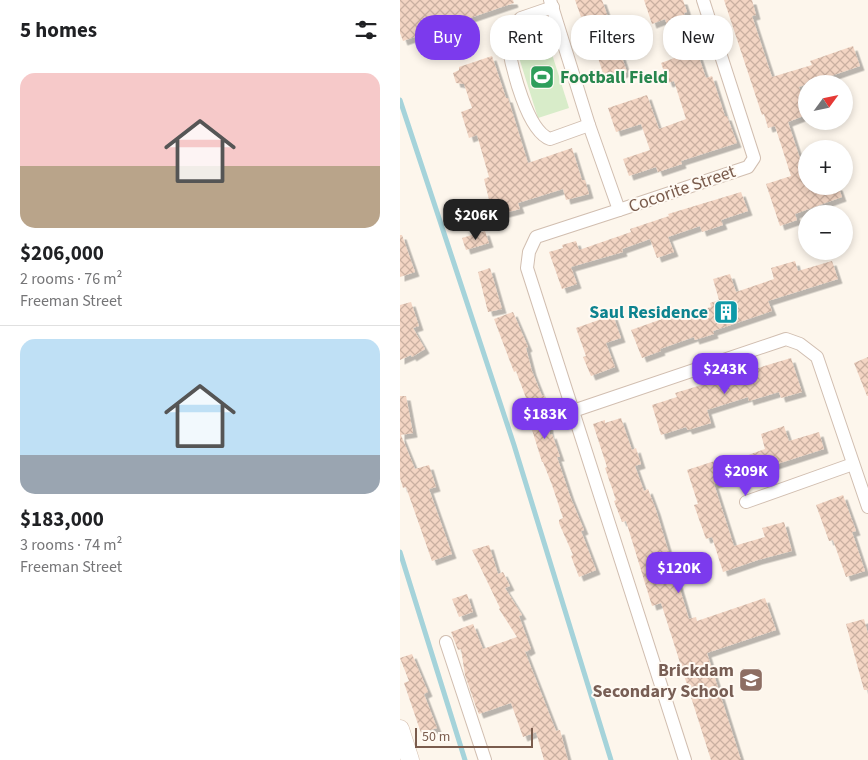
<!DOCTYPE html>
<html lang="en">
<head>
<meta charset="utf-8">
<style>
  body { margin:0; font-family:"Source Sans 3",sans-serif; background:#f2f2f2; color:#202124; height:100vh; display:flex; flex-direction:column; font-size:19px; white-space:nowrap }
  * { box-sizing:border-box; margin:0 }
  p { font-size:16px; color:#757577 }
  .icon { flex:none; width:28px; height:28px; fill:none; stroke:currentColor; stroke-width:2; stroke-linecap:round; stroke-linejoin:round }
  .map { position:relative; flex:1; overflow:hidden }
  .panel { display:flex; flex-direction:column; background:#fff; width:400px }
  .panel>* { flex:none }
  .top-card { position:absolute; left:15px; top:15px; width:378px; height:45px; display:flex; gap:10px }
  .needle { width:32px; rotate:57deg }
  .buttons { position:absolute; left:398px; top:75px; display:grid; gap:10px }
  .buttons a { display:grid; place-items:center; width:55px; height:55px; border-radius:50%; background:#fff; box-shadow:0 2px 8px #0003; font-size:25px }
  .scale { position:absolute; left:15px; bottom:12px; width:118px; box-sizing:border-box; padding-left:5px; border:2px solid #7a5c4d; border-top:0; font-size:14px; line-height:18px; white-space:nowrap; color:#7a5c4d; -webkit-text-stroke:4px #fffaf3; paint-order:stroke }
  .price { position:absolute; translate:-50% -42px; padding:0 11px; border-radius:10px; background:#7c3aed; color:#fff; font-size:16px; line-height:32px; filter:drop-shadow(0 1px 2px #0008) }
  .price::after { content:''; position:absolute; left:50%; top:30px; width:15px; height:11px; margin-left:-8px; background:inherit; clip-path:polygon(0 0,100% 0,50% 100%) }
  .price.current { background:#222; color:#fff }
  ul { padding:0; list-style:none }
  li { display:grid; align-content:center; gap:10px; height:265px; padding:0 20px }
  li+li { border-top:1px solid #e0e0e0 }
  li span { display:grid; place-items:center; height:155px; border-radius:15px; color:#555 }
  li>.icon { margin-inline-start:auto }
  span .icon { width:90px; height:90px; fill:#fffc; stroke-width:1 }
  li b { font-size:21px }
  h2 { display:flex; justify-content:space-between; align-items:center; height:60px; padding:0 20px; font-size:21px }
  .tag { padding:0 18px; border-radius:20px; background:#fff; box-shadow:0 2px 8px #0003; font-size:18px; line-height:45px }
  .tag.current { background:#7c3aed; color:#fff }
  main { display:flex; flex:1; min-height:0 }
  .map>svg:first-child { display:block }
</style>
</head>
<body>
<main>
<section class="panel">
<h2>5 homes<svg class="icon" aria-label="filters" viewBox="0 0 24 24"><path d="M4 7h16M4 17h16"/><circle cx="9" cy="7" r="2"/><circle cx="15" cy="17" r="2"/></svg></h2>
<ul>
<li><span style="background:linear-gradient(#f6c9c9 60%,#b9a48a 0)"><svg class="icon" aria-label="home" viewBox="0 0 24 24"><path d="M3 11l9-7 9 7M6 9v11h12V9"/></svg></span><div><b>$206,000</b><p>2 rooms · 76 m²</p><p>Freeman Street</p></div></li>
<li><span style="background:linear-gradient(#bfe0f5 75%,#9aa5b1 0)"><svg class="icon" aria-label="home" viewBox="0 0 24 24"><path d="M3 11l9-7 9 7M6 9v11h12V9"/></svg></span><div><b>$183,000</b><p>3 rooms · 74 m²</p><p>Freeman Street</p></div></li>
</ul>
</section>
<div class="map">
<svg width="468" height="760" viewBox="0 0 468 760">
  <defs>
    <pattern id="building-cross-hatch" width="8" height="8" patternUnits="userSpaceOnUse" patternTransform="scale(1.25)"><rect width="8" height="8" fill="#f3d5c3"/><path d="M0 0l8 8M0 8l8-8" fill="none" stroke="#cab0a1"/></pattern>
    <filter id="shadow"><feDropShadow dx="4.5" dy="4.5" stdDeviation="0" flood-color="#0004"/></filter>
  </defs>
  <rect width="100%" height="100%" fill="#fdf6ec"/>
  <polygon fill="#d8ecc9" points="146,35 169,108 138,118 115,45"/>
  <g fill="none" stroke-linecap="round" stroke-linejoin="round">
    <g stroke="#a5d3da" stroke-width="5">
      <polyline points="0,100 114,445 211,760"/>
      <polyline points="0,552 65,760"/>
    </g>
  </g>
  <g fill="url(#building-cross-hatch)" filter="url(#shadow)">
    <polygon points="0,0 113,0 114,3 3,41 0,33"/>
    <polygon points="175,0 202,0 227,72 205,79 184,16 181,17"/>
    <polygon points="244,0 283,0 287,12 284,13 306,78 312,76 325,116 327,116 337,143 281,161 282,164 258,172 256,167 229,176 223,159 250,150 241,124 216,132 208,108 247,95 259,129 286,119 274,81 268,83 261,63 277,57 265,19 252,24"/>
    <polygon points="324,0 352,0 356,15 352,16 372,77 412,65 410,61 453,46 460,66 399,87 406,107 406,115 388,122 406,177 406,186 438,186 442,197 395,214 397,220 380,226 366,184 391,176 375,126 368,128 364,114 362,115"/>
    <polygon points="92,56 106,98 108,98 128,163 172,148 182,180 185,180 189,194 166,200 163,189 118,203 120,209 93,216 84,179 89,177 77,135 69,138 61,112 72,108 64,84 56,83 53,73 59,70 59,67"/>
    <polygon points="341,192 348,211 321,220 323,225 302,232 300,226 268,237 274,252 257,258 250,239 222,249 223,252 171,267 177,284 162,289 149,252 163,248 162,245 176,241 179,250 231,232 230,229 269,216 268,214"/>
    <polygon points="85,231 89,243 66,250 62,238"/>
    <polygon points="0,235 2,235 15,272 0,277"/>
    <polygon points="395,261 398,271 432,261 438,279 368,301 372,311 313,331 314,334 295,340 294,337 260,349 261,351 242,358 231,330 279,313 280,316 311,307 310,303 319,300 313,279 330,274 336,292 374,279 371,268"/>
    <polygon points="90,268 102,309 88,312 78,272"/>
    <polygon points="11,302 19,326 13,328 25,349 12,357 11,355 0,360 0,305"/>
    <polygon points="113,312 128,347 126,348 132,371 142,396 144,395 150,435 152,434 160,457 157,457 170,496 184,530 181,531 196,570 179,577 171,556 173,555 159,523 159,520 163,518 152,485 143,462 142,462 129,420 126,421 122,398 126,398 116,371 114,372 94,319"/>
    <polygon points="213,315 221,338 206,343 215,367 191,376 183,357 186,356 176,328"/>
    <polygon points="468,357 468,396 467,396 454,363"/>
    <polygon points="391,358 402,392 381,398 379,392 349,401 348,397 307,410 311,423 288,430 286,427 261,435 252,405 277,397 275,393"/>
    <polygon points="0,396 6,396 13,433 1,435 15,469 29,465 36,487 29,489 52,554 32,561 6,487 3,488 0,478"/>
    <polygon points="221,418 232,450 236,448 241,464 235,466 244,491 248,489 256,510 289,619 296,617 297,621 365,598 376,630 307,653 341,760 311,760 261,603 252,606 226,521 222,522 214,501 216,500 205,468 207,467 193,424 205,420 205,423"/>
    <polygon points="384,426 389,441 419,432 424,449 314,484 334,546 365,537 362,528 384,522 392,551 358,560 323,572 312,537 306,539 294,505 298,504 287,470 330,456 332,461 365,449 361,434"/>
    <polygon points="443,495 456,531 452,532 465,571 446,577 433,540 429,541 416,505"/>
    <polygon points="89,545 98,574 103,572 110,586 105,588 122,615 119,616 131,649 126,652 124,649 156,731 160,730 168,760 144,760 136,732 123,737 111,703 79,714 76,707 65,675 61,649 58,650 51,632 73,624 83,649 117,637 99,609 100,608 72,550"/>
    <polygon points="67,594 73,612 59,617 52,599"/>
    <polygon points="464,619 468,634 468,690 464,690 446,624"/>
    <polygon points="12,654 28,692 24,694 37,728 21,733 4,683 9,681 0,658"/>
  </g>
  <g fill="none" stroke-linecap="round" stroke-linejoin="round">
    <defs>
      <g id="street">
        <polyline points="150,0 189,125 219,210 136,237 129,252 127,268 285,760"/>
        <path d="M153 7 121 18 109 30C108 35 107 40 108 45 112 68 127 131 150 139L189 125"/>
        <polyline points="219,210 348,167 354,158 303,0"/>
        <polyline points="173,411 386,339 400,344 417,357 468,507"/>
        <polyline points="346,502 453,464"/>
        <polyline points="46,642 85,760"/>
      </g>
      <polyline id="secondary" points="0,729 10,760"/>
    </defs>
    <use href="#street" stroke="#d1beb0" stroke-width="14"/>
    <use href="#secondary" stroke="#d6c0b0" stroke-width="19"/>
    <use href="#street" stroke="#fff" stroke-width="12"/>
    <use href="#secondary" stroke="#fff" stroke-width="18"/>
  </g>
  <defs>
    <symbol id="stadium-square" viewBox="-11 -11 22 22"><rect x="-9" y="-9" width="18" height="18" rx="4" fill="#2e9e5b" stroke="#fffaf3"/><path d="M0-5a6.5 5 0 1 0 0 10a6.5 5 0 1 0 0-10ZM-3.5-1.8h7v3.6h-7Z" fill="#fff"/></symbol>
    <symbol id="building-square" viewBox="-11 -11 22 22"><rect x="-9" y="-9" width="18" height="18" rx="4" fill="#0f9aa8" stroke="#fffaf3"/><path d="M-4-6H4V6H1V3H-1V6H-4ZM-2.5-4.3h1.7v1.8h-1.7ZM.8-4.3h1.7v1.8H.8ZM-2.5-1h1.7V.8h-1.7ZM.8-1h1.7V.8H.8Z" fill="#fff"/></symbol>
    <symbol id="school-square" viewBox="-11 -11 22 22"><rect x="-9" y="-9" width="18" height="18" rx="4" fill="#8d6e63" stroke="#fffaf3"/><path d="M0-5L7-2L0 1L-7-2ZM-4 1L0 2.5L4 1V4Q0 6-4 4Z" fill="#fff"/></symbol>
  </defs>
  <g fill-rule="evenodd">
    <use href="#stadium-square" x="128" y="63" width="28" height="28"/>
    <use href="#building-square" x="312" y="298" width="28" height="28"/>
    <use href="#school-square" x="337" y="666" width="28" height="28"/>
  </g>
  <g text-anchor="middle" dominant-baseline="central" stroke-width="4" stroke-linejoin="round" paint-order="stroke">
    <g font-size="18" font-weight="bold" fill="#27864d" stroke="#fffaf3" text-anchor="start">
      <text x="160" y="77">Football Field</text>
    </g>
    <g font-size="18" fill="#7a5c4d" stroke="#fffaf3">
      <text transform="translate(282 189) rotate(-19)">Cocorite Street</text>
    </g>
    <g font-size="18" font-weight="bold" fill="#0d838f" stroke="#fffaf3" text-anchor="end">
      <text x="308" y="312">Saul Residence</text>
    </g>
    <g font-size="18" font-weight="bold" fill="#785e54" stroke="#fffaf3" text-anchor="end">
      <text x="334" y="670">Brickdam<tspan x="334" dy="21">Secondary School</tspan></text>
    </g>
  </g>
</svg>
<div class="buttons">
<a><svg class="needle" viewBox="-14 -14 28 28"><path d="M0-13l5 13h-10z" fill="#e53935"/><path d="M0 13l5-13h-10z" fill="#757577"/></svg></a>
<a>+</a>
<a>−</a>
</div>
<div class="scale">50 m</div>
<b class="price current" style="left:76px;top:241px">$206K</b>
<b class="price" style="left:325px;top:395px">$243K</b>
<b class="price" style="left:145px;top:440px">$183K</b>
<b class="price" style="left:346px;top:497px">$209K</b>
<b class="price" style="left:279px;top:594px">$120K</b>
<div class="top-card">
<a class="tag current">Buy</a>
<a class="tag">Rent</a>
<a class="tag">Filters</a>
<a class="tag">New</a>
</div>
</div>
</main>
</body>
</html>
